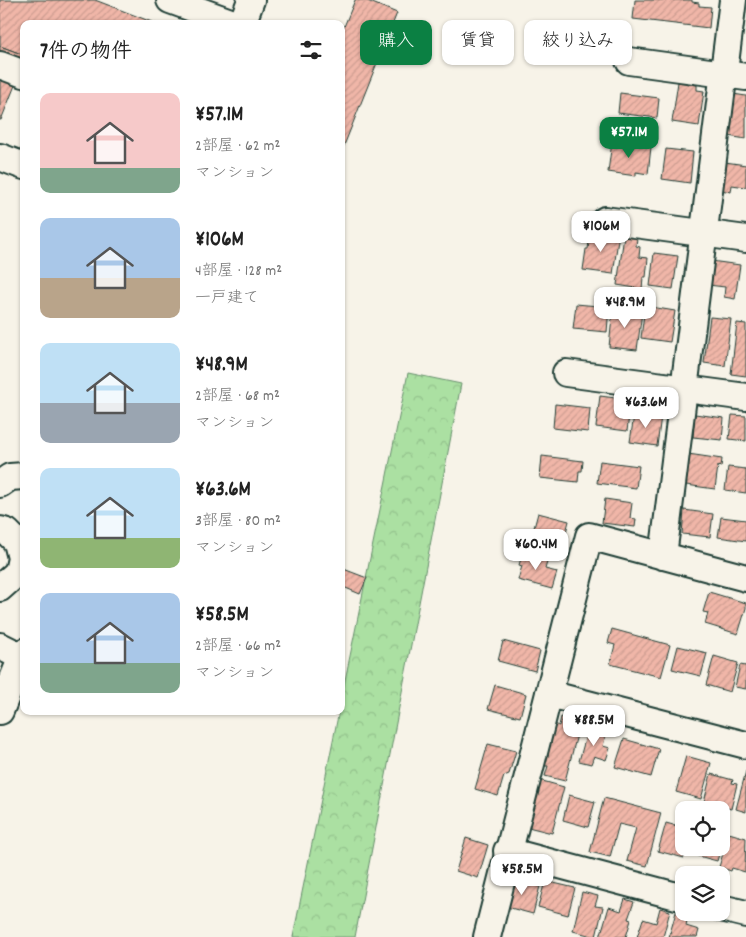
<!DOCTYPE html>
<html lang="ja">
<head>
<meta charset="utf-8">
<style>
  body { margin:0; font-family:Dekko,"Klee One",sans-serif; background:#f2f2f2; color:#222; height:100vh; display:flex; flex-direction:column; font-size:19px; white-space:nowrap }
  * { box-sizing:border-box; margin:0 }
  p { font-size:16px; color:#767676 }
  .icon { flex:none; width:28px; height:28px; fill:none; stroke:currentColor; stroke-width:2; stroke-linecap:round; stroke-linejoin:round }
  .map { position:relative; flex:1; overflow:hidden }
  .panel { position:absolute; left:20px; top:20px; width:325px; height:695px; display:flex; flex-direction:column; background:#fff; border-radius:10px; box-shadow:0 1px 4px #0004 }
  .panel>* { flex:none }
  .top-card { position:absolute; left:360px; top:20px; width:310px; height:45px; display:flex; gap:10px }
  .controls { position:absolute; left:675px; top:801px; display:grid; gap:10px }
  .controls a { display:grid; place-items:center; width:55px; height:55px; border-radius:10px; background:#fff; box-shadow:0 1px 4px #0004; font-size:25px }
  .price { position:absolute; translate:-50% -42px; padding:0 11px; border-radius:10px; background:#fff; color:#222; font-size:16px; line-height:32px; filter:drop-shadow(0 1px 2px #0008) }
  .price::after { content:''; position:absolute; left:50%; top:30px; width:15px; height:11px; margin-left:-8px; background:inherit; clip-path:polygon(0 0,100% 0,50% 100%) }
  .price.current { background:#0b8043; color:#fff }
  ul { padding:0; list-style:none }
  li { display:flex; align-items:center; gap:15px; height:125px; padding:0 20px }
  li span { display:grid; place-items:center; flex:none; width:140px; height:100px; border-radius:10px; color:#555 }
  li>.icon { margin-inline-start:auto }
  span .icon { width:60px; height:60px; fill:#fffc; stroke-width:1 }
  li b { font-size:21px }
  h2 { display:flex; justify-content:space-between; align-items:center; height:60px; padding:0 20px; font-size:21px }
  .pill { padding:0 18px; border-radius:10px; background:#fff; box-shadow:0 1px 4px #0004; font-size:18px; line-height:45px }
  .pill.current { background:#0b8043; color:#fff }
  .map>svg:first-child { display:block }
</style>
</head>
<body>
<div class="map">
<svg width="746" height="937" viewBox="0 0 746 937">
  <defs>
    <pattern id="forest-crowns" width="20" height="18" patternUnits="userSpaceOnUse" patternTransform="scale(1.25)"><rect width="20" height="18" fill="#abe0a2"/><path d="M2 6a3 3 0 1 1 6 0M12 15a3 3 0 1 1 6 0" fill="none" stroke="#93c18c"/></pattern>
    <pattern id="building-hatch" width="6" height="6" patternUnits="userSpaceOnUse" patternTransform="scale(1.25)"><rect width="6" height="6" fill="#f0b6a8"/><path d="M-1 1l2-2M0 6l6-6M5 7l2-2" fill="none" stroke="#cd9d91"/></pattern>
  </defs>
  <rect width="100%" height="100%" fill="#f7f3e8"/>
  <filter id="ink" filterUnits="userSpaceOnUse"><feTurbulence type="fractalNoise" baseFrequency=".02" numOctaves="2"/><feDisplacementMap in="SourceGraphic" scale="10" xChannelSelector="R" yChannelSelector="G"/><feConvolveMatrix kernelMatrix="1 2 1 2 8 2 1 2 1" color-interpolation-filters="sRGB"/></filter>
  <g filter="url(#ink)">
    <polygon fill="url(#forest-crowns)" stroke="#658e6b" points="408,373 461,384 355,937 293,937 339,711 341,711 341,700"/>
    <g fill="url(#building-hatch)" stroke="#1f3d34">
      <polygon points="0,0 95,0 157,24 24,24 24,55 0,46"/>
      <polygon points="355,0 365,0 397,13 341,153 341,34"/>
      <polygon points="635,0 692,0 692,2 699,3 699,6 711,7 709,28 633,19"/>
      <polygon points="0,46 24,55 24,63 1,120 0,120"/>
      <polygon points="678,82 697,85 697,90 704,91 699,126 672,122"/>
      <polygon points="620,93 659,98 657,118 618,113"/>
      <polygon points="733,94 746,96 746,139 728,136"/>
      <polygon points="612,142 651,147 648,174 636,172 636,176 608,172"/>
      <polygon points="666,149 693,152 690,183 662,179"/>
      <polygon points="725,162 746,165 746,187 732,185 731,192 721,190"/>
      <polygon points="609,232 619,233 613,274 583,270 586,249 588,249 590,234 608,237"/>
      <polygon points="624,236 637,238 636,246 640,247 639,257 648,258 646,277 643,277 642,289 617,285"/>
      <polygon points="654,253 678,256 673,289 650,286"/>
      <polygon points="711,261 740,265 735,299 724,297 725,287 708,285"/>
      <polygon points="576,304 609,307 607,332 573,329"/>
      <polygon points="645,306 675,311 670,342 641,338"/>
      <polygon points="613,308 642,312 637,350 609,347"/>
      <polygon points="710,317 731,319 725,366 704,363"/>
      <polygon points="737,323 746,324 746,376 731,374"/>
      <polygon points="600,396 631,400 627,431 596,427"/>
      <polygon points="555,404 590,408 588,432 553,428"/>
      <polygon points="645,408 653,409 652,415 661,416 657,446 630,442 634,415 644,417"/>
      <polygon points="695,414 724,418 722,440 693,437"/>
      <polygon points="732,415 746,416 746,441 729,439"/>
      <polygon points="688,454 722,459 721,467 718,466 715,489 686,485 687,476 685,476"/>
      <polygon points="542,456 583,461 582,471 579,471 578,482 540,478"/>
      <polygon points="600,461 639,466 636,488 597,483"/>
      <polygon points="728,467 746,469 746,493 725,490"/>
      <polygon points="605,499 632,503 630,518 636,519 635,527 602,523"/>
      <polygon points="684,510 713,514 710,537 682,534"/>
      <polygon points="538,513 569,521 562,547 531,539"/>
      <polygon points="721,517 746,520 746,541 718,537"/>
      <polygon points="523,552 548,559 545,569 557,572 552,589 518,580 522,566 519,565"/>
      <polygon points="341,568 367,578 360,594 341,586"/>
      <polygon points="709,592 746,603 746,608 738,634 705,624 708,613 703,612"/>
      <polygon points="612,629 670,645 661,677 610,664 615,645 608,643"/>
      <polygon points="503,641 540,651 535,671 498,661"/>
      <polygon points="678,646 707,653 701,676 672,669"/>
      <polygon points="714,656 738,663 730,692 706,685"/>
      <polygon points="740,665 746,666 746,689 735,687"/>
      <polygon points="495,685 526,694 520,717 488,709"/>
      <polygon points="561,717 580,723 565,781 545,776 548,766 544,766 555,724 559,726"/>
      <polygon points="588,729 606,734 603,746 610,748 606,760 594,756 591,764 579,761"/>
      <polygon points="624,739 659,749 651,777 615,767"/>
      <polygon points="488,744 516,751 509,774 504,776 498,796 475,789"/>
      <polygon points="686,756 711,763 701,799 676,792"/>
      <polygon points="746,771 746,812 736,809"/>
      <polygon points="711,774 733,780 732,783 737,784 731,809 704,802"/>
      <polygon points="539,780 564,787 552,833 528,827"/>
      <polygon points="569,795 595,802 588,827 563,820"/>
      <polygon points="604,798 661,813 647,866 627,861 636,828 619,824 610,857 590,852"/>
      <polygon points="666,823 684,828 684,848 687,848 684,858 658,851"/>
      <polygon points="729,833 746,838 745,872 732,868 731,871 719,867"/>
      <polygon points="466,838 488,845 478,878 456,871"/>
      <polygon points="693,848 721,848 717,861 691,854"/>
      <polygon points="510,878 540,886 533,914 503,906"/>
      <polygon points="545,881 575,888 568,915 538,907"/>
      <polygon points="582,892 598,896 595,906 603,907 596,937 573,931"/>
      <polygon points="625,899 634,902 628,919 631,920 626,937 600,937 609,907 621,911"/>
      <polygon points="660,908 670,911 663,937 637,937 643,919 656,923"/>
      <polygon points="676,912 682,913 680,918 687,920 686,926 699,930 697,937 669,937"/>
    </g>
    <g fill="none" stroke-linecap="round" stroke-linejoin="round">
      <defs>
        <g id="minor">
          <polyline points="170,0 236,24"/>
          <polyline points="242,24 251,0"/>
          <polyline points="629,61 746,77"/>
          <polyline points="0,65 24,74"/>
          <polyline points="0,157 24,166"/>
          <polyline points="605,220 746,239"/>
          <polyline points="566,373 746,397"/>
          <polyline points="0,484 10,477 24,476"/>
          <polyline points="0,530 7,532 17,542 21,558 18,572 0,588"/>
          <polyline points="663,556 733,0"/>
          <polyline points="0,646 22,657"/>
          <polyline points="549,694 746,745"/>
          <polyline points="0,711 24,652"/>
          <polyline points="507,851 684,898"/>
          <polyline points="721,908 746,914"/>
          <polyline points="487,937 589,536 746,578"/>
        </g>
      </defs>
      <use href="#minor" stroke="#1f3d34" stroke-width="30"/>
      <use href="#minor" stroke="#f7f3e8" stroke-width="26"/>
    </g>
  </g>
</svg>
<div class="controls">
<a><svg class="icon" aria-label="locate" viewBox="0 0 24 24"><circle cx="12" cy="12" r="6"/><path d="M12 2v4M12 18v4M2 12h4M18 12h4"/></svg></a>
<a><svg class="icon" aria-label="layers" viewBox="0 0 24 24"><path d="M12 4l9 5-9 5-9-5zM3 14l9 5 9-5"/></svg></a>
</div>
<b class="price current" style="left:629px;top:159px">¥57.1M</b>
<b class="price" style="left:601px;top:253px">¥106M</b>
<b class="price" style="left:625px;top:329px">¥48.9M</b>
<b class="price" style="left:646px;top:429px">¥63.6M</b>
<b class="price" style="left:536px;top:571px">¥60.4M</b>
<b class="price" style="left:594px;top:747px">¥88.5M</b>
<b class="price" style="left:522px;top:896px">¥58.5M</b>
<div class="top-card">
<a class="pill current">購入</a>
<a class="pill">賃貸</a>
<a class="pill">絞り込み</a>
</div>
<section class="panel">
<h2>7件の物件<svg class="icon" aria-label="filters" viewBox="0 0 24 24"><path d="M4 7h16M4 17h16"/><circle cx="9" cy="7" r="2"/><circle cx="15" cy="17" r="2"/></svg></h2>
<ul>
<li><span style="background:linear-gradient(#f6c9c9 75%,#7fa58c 0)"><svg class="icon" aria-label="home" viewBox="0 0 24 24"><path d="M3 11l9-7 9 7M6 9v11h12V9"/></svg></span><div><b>¥57.1M</b><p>2部屋 · 62 m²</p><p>マンション</p></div></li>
<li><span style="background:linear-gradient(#a9c7e8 60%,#b9a48a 0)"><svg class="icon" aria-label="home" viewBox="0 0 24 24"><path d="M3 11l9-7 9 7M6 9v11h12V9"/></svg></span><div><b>¥106M</b><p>4部屋 · 128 m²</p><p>一戸建て</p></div></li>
<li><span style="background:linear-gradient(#bfe0f5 60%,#9aa5b1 0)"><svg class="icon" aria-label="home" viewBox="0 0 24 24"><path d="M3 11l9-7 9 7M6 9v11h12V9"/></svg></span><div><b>¥48.9M</b><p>2部屋 · 68 m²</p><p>マンション</p></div></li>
<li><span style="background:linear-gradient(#bfe0f5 70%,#8fb573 0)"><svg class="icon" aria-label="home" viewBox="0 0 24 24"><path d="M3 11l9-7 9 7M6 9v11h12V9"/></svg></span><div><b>¥63.6M</b><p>3部屋 · 80 m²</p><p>マンション</p></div></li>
<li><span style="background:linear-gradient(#a9c7e8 70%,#7fa58c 0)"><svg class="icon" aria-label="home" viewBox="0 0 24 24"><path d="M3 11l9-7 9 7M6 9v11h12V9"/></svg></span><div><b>¥58.5M</b><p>2部屋 · 66 m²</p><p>マンション</p></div></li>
</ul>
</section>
</div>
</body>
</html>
